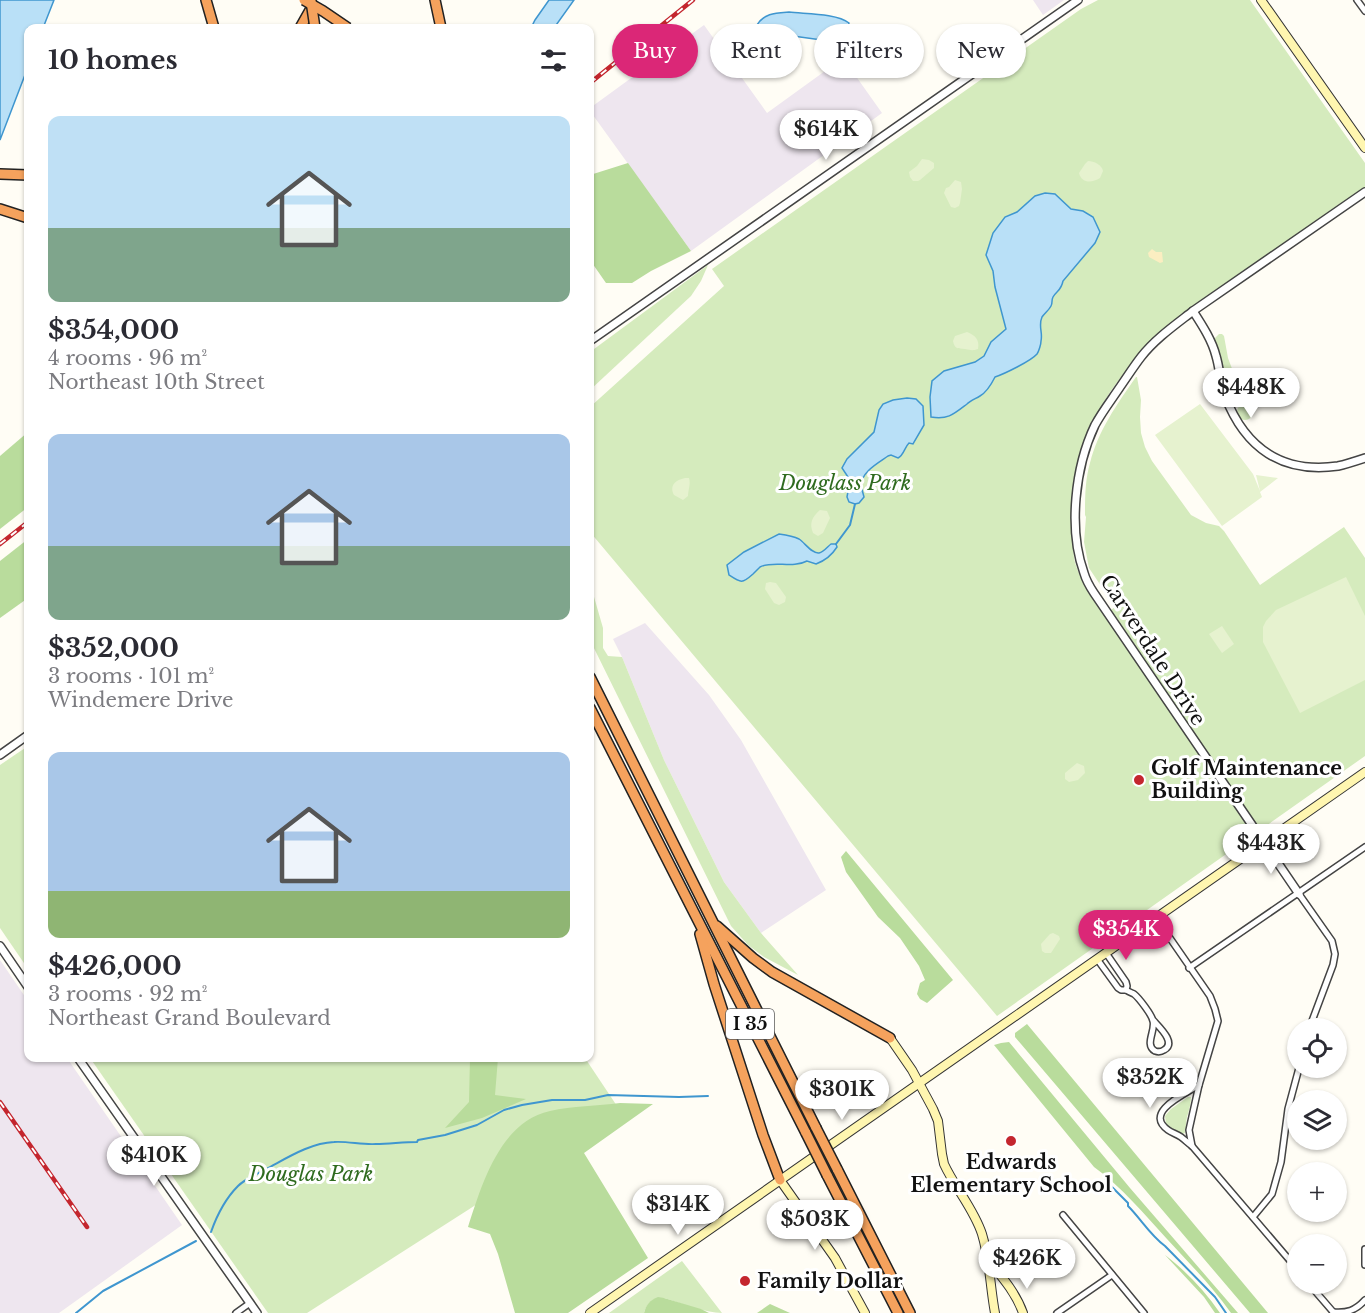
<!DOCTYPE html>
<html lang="en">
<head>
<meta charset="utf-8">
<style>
  body { margin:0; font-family:"Libre Baskerville",serif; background:#f2f2f3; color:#2b2b33; height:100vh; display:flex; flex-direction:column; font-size:22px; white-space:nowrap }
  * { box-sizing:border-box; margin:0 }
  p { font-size:20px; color:#7c7c81 }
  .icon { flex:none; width:33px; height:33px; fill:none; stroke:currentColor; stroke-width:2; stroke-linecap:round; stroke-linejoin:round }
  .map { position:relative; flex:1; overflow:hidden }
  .drawer { position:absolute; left:24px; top:24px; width:570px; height:1038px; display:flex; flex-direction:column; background:#fff; border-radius:12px; box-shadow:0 2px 4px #0004 }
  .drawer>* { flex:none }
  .hud { position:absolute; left:612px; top:24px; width:570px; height:54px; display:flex; gap:12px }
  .tools { position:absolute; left:1287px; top:1018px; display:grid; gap:12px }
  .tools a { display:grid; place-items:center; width:60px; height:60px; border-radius:50%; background:#fff; box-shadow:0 2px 4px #0004; font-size:30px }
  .price { position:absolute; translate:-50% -51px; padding:0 14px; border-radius:21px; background:#fff; color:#222; font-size:20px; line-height:39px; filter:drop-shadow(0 2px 3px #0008) }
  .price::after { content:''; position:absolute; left:50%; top:36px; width:18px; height:14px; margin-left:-9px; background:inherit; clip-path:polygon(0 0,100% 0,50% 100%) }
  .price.selected { background:#db2777; color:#fff }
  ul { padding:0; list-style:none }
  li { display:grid; align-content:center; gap:12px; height:318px; padding:0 24px }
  li span { display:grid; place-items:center; height:186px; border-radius:12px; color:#555 }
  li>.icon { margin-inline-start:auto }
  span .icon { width:108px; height:108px; fill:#fffc; stroke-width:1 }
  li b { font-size:26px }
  h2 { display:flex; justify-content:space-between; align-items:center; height:72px; padding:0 24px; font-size:26px }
  .chip { padding:0 21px; border-radius:27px; background:#fff; box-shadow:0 2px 4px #0004; font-size:21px; line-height:54px }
  .chip.selected { background:#db2777; color:#fff }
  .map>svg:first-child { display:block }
</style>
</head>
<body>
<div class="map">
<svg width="1365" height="1313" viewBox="0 0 1365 1313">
  <rect width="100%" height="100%" fill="#fffdf5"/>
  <g fill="#eee6ef">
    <polygon points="1033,0 1064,0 1043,15"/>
    <polygon points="704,25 767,113 843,58 882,113 691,251 590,111 590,108"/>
    <polygon points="645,623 709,695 741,740 826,890 761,933 724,882 664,760 622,657 613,639"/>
    <polygon points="0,960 28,1001 28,1058 67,1058 182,1225 59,1313 0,1313"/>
  </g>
  <g fill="#d5ebbd">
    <path d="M1098 0H1250L1365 163V187L1163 329C1126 368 1088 412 1077 467 1073 486 1072 507 1073 526 1074 537 1073 548 1074 558 1077 575 1093 601 1104 615L1115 607 1089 568 1084 542 1086 517 1085 515C1085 498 1085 480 1090 463 1098 431 1117 404 1136 377H1137L1141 400 1140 417 1141 433 1145 447 1152 461 1191 515 1206 523 1219 526 1224 531 1260 585 1344 527 1365 558V756L997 1016 590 532V407L724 286 712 269 1081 9Z"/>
    <polygon points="708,265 701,281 691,296 590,390 590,352"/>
    <path d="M1219 334H1222L1224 336 1228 358 1237 382 1227 389C1222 372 1222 355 1214 339Z"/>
    <polygon points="1240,388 1244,392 1244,397 1236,402 1231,401 1229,395"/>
    <circle cx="1245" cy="412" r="8"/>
    <polygon points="590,583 603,628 603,648 608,656 622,657 664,760 724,882 761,933 798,975 764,957 748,945 731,926 590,640"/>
    <polygon points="28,746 28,969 0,928 0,765"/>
    <polygon points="90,1058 585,1058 621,1112 307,1313 268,1313"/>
    <path d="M1188 1097H1191C1191 1104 1189 1110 1187 1117 1186 1122 1186 1127 1185 1133L1182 1134 1169 1127 1166 1124 1165 1116 1171 1109Z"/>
    <path d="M682 1261 722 1313C705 1313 681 1303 664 1298 654 1297 646 1304 644 1313H609Z"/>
  </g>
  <g fill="#b9dc9c">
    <polygon points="628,163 691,251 651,271 632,283 606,283 590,260 590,175"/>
    <polygon points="28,432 28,507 0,529 0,456"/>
    <polygon points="28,539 28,598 0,618 0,561"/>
    <polygon points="846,851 953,980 927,1003 920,999 917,994 920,983 925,980 919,966 900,938 878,917 846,872 841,857"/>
    <polygon points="1027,1024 1268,1313 1250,1313 1021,1044 1015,1037 1015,1033"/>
    <path d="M1009 1042 1130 1188 1238 1313H1231C1212 1286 1189 1263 1167 1239 1144 1214 1122 1187 1094 1167L994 1045 1001 1043Z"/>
    <polygon points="470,1058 498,1058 495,1095 526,1099 482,1118 445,1128 469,1102"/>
    <path d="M620 1103 653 1104 584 1153 648 1258 568 1313H515L498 1254 490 1234 468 1227C482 1184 500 1122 550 1111 572 1106 598 1106 620 1103Z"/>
    <path d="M1165 1255C1186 1271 1205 1291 1220 1313H1215L1204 1297Z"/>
    <path d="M658 1297 664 1298 701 1309 709 1313H644C646 1305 650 1300 658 1297Z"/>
    <polygon points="770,1304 790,1313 757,1313"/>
  </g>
  <polygon fill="#fbeec1" points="1152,249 1156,252 1162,252 1163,262 1160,263 1149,257 1148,253"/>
  <g fill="#e6f2cf">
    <polygon points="922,159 929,160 934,163 934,168 920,180 918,181 913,181 910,177 909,172 917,166"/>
    <path d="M1088 161C1094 161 1102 165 1103 171L1100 178C1092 183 1082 184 1079 173L1085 164Z"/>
    <polygon points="955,180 961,182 962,189 960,203 959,206 955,208 951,207 944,193 946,188 949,187"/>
    <path d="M967 332C975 335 980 340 978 349 972 351 971 350 965 349 958 348 955 350 953 341L955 336Z"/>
    <polygon points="1200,404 1253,474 1260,491 1256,475 1278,478 1260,492 1262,497 1222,526 1155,435"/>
    <path d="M685 478H689C691 484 688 490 688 496L683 500 674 495C669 485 676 480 685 478Z"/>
    <path d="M820 510 827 511 830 518 823 533 818 536 813 533C809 523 812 517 820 510Z"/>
    <polygon points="1346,577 1365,616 1365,680 1300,713 1263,642 1263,627 1266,621 1276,610"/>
    <polygon points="770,582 776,583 786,597 785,602 779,605 774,603 765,589 766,583"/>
    <polygon points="1222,626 1234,644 1222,653 1209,634"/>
    <polygon points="1077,763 1084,766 1085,773 1078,780 1069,782 1065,779 1065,773"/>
    <polygon points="1053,933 1059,936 1060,939 1051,953 1045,953 1042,951 1041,944 1050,934"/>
  </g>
  <g fill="#b9e0f7" stroke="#3f96cf" stroke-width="1.5">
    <polygon points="0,0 54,0 43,28 28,28 28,67 0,140"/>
    <polygon points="549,0 574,0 554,28 531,28 535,20"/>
    <path d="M789 12C804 14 837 13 849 23L847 31 844 35 829 41 764 32 757 25C764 13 776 13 789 12Z"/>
    <path d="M1045 193 1055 194 1071 209 1083 211 1093 217 1100 232 1095 243 1063 281C1061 291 1057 290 1053 297 1051 301 1053 302 1051 306 1049 310 1045 313 1042 317 1038 326 1043 332 1041 341 1041 344 1039 351 1037 354 1031 361 1004 374 995 377 991 385 987 392 980 396 975 399 970 401 967 404 954 414 948 420 931 417L930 397 932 381 944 371 975 362 984 356 991 342 1006 329 995 287 993 271 986 255 993 233 1005 217 1017 212 1035 196Z"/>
    <path d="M907 398 916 399 923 406 924 425 913 444 909 443C904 448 904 455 898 458L891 455 888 456C878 463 861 472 861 486 862 490 863 493 864 497L859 503 855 504 849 502 847 497 850 480 842 468 847 459 874 432 879 410 883 404 893 400Z"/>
    <path d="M779 534C786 535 793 536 799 539 805 543 812 554 819 553 824 552 828 546 831 544H836L837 547C832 555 824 561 816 564L807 561C792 569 774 560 760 567 759 568 754 573 753 574 742 584 741 583 729 575L727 565 744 552Z"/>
  </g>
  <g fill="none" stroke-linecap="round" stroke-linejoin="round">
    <g stroke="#3f96cf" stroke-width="2">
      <polyline points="836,544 850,525 855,504"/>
      <path d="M1105 1180 1128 1203V1206C1141 1219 1150 1235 1165 1246L1215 1297 1226 1313"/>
      <path d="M211 1232C217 1215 225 1199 238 1186 245 1179 257 1174 266 1169 287 1158 310 1143 334 1142 348 1141 362 1145 376 1144 389 1144 403 1142 417 1142L418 1140 445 1135 477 1125 504 1110 522 1105 552 1100H585L608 1095 679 1097 708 1096"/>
      <polyline points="76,1313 103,1291 196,1241"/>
    </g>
    <defs>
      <g id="minor">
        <polyline points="1357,0 1365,11"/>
        <polyline points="1299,894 1332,941 1335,954 1333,965 1309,1029"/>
        <path d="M1156 918 1210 996 1215 1009 1218 1021 1199 1085C1185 1094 1143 1112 1168 1130 1172 1133 1177 1134 1181 1137 1185 1140 1188 1143 1192 1146L1298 1270"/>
        <polyline points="1097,959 1118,988 1121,990 1126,990 1127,986 1126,982 1106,953"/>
        <polyline points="1189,968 1365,847"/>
        <path d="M1126 990C1129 992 1132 993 1134 994 1139 998 1152 1015 1153 1021 1156 1030 1144 1045 1155 1051 1158 1052 1161 1052 1164 1050 1177 1043 1159 1027 1153 1020"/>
        <polyline points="1192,1146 1189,1130 1199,1085"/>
        <polyline points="1063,1215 1144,1313"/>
        <polyline points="1253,1217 1272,1194 1281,1162 1288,1109 1299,1068"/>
        <polyline points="1365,1249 1365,1265"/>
        <polyline points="1309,1284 1334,1313"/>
        <path d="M1333 1312C1347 1313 1355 1311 1365 1300"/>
        <polyline points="236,1313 250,1303"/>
        <polyline points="1057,1313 1112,1275"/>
      </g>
      <g id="tertiary">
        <path d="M1193 311C1202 325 1212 340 1216 356 1220 369 1220 383 1225 396 1245 448 1282 474 1338 466 1347 464 1356 461 1365 458"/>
        <polyline points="590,341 1078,0"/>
        <polyline points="0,755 28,735"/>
        <path d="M1299 894 1094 593C1090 587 1086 580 1084 573 1068 529 1075 467 1095 425 1102 412 1112 399 1120 387 1127 377 1134 366 1141 357 1155 339 1175 325 1193 311L1365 192"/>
        <polyline points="0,946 28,987"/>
        <polyline points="78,1058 257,1313"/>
      </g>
      <g id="secondary">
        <polyline points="1261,0 1365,148"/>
        <path d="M890 1038 912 1070 933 1109 938 1121 942 1154 944 1164C955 1188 974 1209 982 1234 990 1260 990 1287 995 1313"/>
        <polyline points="780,1180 835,1258 865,1313"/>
        <path d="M989 1261C1002 1277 1016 1293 1023 1313"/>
        <polyline points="590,1313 1365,772"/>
      </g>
      <g id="motorway">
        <polyline points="206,0 214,28"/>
        <polyline points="435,0 441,28"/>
        <polyline points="300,28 313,5"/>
        <polyline points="0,174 28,175"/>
        <polyline points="0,209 28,218"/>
        <polyline points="590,677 816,1128"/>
        <polyline points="590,708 806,1133"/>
        <polyline points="717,926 753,958 772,972 890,1038"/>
        <polyline points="700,934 714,984 763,1135 780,1180"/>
        <polyline points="837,1169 910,1313"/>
        <polyline points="827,1175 898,1313"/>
      </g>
    </defs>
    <use href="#minor" stroke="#444" stroke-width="8"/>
    <use href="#tertiary" stroke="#444" stroke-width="10"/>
    <use href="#secondary" stroke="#333" stroke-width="10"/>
    <use href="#motorway" stroke="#222" stroke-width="12"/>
    <use href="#minor" stroke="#fff" stroke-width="5"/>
    <use href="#tertiary" stroke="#fff" stroke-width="7"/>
    <use href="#secondary" stroke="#fff6b0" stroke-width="8"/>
    <use href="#motorway" stroke="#f5a25d" stroke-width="9"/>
    <defs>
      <g id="rail">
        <polyline points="590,83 693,0"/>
        <polyline points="0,544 28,522"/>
        <polyline points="0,1102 87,1227"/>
      </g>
    </defs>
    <use href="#rail" stroke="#c4262e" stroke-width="4.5"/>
    <use href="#rail" stroke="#fff" stroke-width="2" stroke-dasharray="7" stroke-linecap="butt"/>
    <defs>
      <g id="motorway-bridge">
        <polyline points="304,0 323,11 348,28"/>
        <polyline points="311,1 315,28"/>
        <polyline points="816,1128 837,1169"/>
        <polyline points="806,1133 827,1175"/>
      </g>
    </defs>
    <use href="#motorway-bridge" stroke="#222" stroke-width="12" stroke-linecap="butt"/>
    <use href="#motorway-bridge" stroke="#f5a25d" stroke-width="9"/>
  </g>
  <g fill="#c4262e" stroke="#fff" stroke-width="2">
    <circle cx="1139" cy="780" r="6"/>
    <circle cx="1011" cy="1141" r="6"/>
    <circle cx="745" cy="1281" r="6"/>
  </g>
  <g text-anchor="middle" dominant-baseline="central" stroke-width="6" stroke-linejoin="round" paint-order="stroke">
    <rect fill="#fff" stroke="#585858" stroke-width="1.5" x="726" y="1009" width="48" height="30" rx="4.5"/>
    <g font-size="18" font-weight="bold" fill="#111">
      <text x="750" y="1024">I 35</text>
    </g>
    <g font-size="20" font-style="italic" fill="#2f6b1f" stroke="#fff">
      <text x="845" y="483">Douglass Park</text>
      <text x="311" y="1174">Douglas Park</text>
    </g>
    <g font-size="20" fill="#111" stroke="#fff">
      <text transform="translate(1153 650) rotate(57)">Carverdale Drive</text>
    </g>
    <g font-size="20" font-weight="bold" fill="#111" stroke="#fff" text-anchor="start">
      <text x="1151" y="768">Golf Maintenance<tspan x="1151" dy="23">Building</tspan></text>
      <text x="1011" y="1162" text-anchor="middle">Edwards<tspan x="1011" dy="23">Elementary School</tspan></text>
      <text x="757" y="1281">Family Dollar</text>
    </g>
  </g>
</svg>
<div class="tools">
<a><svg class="icon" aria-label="locate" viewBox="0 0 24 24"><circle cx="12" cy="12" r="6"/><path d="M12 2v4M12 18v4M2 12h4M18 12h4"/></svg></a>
<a><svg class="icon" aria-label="layers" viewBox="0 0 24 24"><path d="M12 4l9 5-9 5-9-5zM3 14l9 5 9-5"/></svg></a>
<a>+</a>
<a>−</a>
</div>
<b class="price" style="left:826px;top:161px">$614K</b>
<b class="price" style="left:1251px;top:419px">$448K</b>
<b class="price" style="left:1271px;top:875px">$443K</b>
<b class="price selected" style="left:1126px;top:961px">$354K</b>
<b class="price" style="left:1150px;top:1109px">$352K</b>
<b class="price" style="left:842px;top:1121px">$301K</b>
<b class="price" style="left:154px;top:1187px">$410K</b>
<b class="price" style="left:678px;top:1236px">$314K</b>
<b class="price" style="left:815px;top:1251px">$503K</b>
<b class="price" style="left:1027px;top:1290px">$426K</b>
<div class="hud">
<a class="chip selected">Buy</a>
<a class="chip">Rent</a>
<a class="chip">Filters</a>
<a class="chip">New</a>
</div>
<section class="drawer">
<h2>10 homes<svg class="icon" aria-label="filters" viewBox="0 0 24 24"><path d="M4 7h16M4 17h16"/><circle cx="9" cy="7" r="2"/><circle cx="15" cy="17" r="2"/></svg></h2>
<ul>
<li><span style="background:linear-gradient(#bfe0f5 60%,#7fa58c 0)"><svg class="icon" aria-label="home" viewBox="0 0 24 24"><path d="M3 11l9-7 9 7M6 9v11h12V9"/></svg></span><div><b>$354,000</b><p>4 rooms · 96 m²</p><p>Northeast 10th Street</p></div></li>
<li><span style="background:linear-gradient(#a9c7e8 60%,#7fa58c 0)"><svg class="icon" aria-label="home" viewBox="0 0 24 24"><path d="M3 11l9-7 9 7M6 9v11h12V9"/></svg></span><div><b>$352,000</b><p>3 rooms · 101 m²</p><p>Windemere Drive</p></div></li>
<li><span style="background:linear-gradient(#a9c7e8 75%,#8fb573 0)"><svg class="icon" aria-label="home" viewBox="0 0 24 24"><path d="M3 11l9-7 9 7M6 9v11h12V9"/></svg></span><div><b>$426,000</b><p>3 rooms · 92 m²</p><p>Northeast Grand Boulevard</p></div></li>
</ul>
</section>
</div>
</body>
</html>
